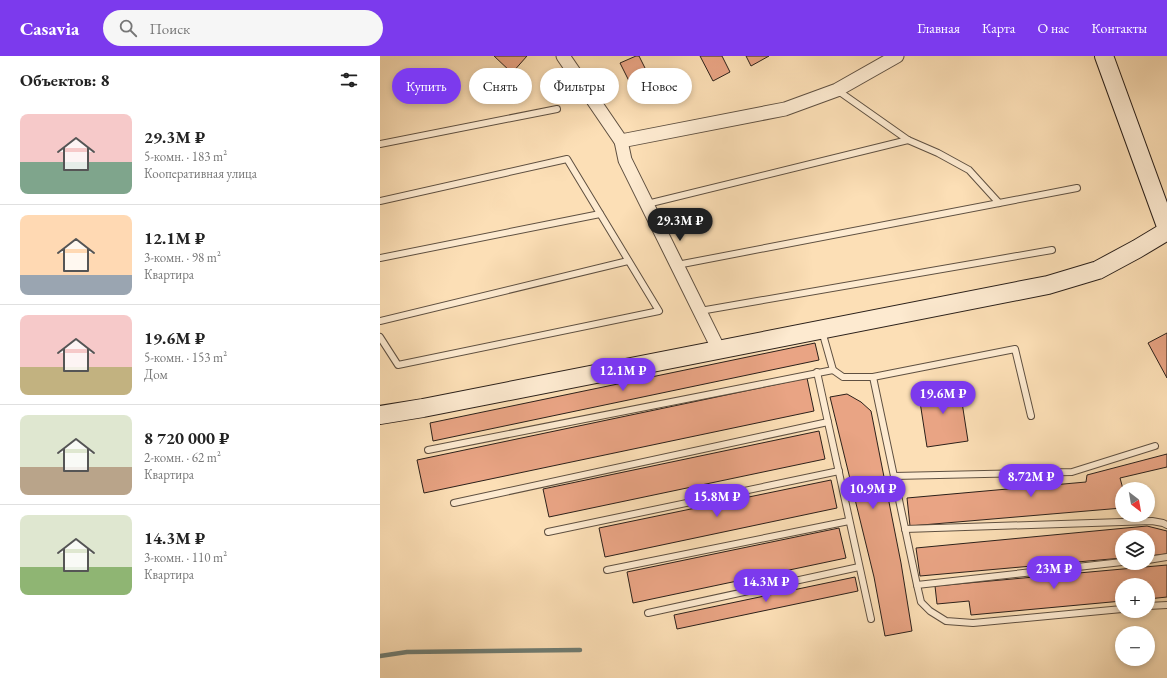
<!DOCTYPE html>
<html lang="ru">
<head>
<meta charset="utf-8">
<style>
  body { margin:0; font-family:"EB Garamond",serif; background:#f6f6f6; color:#222; height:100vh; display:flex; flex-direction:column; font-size:15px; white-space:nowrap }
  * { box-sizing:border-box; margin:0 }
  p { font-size:13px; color:#767676 }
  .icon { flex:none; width:22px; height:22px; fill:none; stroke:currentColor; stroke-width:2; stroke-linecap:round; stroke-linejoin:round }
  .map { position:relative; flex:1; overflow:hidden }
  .details { display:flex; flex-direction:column; background:#fff; width:380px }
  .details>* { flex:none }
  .top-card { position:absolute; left:12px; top:12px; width:380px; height:36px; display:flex; gap:8px }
  .needle { width:26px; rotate:149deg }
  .controls { position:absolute; left:735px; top:426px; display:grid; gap:8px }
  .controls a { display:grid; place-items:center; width:40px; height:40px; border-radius:50%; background:#fff; box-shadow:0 2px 6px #0003; font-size:20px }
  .price { position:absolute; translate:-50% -34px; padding:0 9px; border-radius:14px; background:#7c3aed; color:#fff; font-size:13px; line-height:26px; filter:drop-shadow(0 1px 2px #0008) }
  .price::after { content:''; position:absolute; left:50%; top:24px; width:12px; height:9px; margin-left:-6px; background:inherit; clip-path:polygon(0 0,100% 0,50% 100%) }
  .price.current { background:#222; color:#fff }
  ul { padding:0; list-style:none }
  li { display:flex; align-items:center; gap:12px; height:100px; padding:0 20px }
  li+li { border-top:1px solid #e0e0e0 }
  li span { display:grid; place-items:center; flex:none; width:112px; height:80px; border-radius:8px; color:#555 }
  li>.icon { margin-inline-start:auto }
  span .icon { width:48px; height:48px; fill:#fffc; stroke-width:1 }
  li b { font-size:17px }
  h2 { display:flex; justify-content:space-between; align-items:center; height:48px; padding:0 20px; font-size:17px }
  .chip { padding:0 14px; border-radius:18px; background:#fff; box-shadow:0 2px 6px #0003; font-size:14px; line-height:36px }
  .chip.current { background:#7c3aed; color:#fff }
  header { display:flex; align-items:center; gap:24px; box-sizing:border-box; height:56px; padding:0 20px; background:#7c3aed; color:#fff }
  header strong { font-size:19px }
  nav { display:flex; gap:22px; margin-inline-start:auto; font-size:14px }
  .search { width:280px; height:36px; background:#f6f6f6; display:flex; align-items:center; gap:10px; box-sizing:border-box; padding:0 14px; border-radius:22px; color:#767676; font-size:15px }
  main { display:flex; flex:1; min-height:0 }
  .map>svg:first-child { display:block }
</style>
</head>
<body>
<header>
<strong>Casavia</strong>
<div class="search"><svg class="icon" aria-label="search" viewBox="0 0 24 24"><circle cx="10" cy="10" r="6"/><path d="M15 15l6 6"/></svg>Поиск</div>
<nav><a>Главная</a><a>Карта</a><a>О нас</a><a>Контакты</a></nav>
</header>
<main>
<section class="details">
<h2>Объектов: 8<svg class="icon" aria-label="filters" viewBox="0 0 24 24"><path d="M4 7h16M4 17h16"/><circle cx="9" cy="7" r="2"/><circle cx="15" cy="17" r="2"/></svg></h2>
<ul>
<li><span style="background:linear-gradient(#f6c9c9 60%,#7fa58c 0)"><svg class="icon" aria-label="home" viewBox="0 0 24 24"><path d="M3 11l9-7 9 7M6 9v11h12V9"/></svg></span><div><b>29.3M ₽</b><p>5-комн. · 183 m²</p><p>Кооперативная улица</p></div></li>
<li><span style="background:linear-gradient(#ffd9b3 75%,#9aa5b1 0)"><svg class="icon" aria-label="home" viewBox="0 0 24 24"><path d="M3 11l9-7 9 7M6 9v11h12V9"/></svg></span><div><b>12.1M ₽</b><p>3-комн. · 98 m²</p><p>Квартира</p></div></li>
<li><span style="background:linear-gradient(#f6c9c9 65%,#c2b280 0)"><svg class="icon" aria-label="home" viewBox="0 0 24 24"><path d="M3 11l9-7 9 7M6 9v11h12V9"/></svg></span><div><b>19.6M ₽</b><p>5-комн. · 153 m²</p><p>Дом</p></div></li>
<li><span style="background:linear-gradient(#dfe7d0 65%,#b9a48a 0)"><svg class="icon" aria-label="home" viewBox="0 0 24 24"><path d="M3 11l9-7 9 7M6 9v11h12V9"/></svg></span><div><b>8 720 000 ₽</b><p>2-комн. · 62 m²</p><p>Квартира</p></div></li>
<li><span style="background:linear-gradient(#dfe7d0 65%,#8fb573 0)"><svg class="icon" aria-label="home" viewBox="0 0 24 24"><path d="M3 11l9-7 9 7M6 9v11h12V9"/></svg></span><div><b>14.3M ₽</b><p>3-комн. · 110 m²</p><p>Квартира</p></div></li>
</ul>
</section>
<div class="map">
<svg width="787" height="622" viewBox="0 0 787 622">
  <rect width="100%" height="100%" fill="#fcdfb6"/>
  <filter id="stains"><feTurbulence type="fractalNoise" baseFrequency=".005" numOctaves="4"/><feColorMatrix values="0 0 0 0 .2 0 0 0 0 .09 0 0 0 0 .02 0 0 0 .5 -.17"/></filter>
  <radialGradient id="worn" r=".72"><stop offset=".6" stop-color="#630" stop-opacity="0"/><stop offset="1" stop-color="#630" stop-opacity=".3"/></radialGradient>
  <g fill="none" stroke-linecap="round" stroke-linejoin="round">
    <polyline stroke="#717e74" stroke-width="4.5" points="0,600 27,596 200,594"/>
  </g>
  <g fill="#e9a484" stroke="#2b201a">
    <polygon points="114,0 147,0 132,17"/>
    <polygon points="256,0 259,0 269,20 251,29 240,7"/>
    <polygon points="320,0 342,0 350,16 333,25"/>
    <polygon points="366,0 389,0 371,10"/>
    <polygon points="787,277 787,322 768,287"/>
    <polygon points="435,287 439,304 53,385 50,367"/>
    <polygon points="427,322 434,355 44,437 37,404"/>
    <polygon points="579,327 588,385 547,391 538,333"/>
    <polygon points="467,338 481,346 491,355 521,507 532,575 505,580 494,521 450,341"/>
    <polygon points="439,375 445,403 169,461 163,433"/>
    <polygon points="787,398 787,411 740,422 743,433 742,452 530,470 527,442 706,426 707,419"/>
    <polygon points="451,424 457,452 225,501 219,472"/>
    <polygon points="767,470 787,475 787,498 768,500 768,481 742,481 742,502 540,520 536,492"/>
    <polygon points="459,472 466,502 253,547 247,516"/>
    <polygon points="787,509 787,541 768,543 768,529 742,529 742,545 591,559 589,545 557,548 555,530"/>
    <polygon points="475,521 478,535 297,573 294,559"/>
  </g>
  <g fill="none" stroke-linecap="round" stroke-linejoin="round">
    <defs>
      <g id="service">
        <polyline points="457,34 528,84 558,97 589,114 619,147"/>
        <polyline points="0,88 177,53"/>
        <polyline points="0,145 187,103 279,255 18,309 0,281"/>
        <polyline points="267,148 528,84"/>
        <polyline points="0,202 220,158"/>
        <polyline points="297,209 697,132"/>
        <polyline points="320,255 672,194"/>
        <polyline points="0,265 248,205"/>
        <polyline points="453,314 463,321 493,321 635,293 651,360"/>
        <polyline points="437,316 491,563"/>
        <polyline points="493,321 537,529 541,546 550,555 566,565 593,567 742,553"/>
        <polyline points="48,394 453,314 442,275"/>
        <polyline points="514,420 692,416 775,390"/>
        <polyline points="74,447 448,366"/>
        <polyline points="525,473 772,465 783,467 787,469"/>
        <polyline points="168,476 459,415"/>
        <polyline points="768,504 787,501"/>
        <polyline points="227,514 469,465"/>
        <polyline points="537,529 742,506"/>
        <polyline points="768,550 787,549"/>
        <polyline points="268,557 479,511"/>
      </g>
      <g id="minor">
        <polyline points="183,0 241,85 405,53 457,34 517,0"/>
        <polyline points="241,85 245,104 339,294"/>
      </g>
      <g id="secondary">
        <polyline points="724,0 787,173"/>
        <polyline points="0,359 43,352 668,229 718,214 757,193 787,175"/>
      </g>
    </defs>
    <use href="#service" stroke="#5f5041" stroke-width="8"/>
    <use href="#minor" stroke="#5f5041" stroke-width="15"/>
    <use href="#secondary" stroke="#2b201a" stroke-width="20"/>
    <use href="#service" stroke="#fdead0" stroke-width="6"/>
    <use href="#minor" stroke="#fdead0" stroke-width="13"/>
    <use href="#secondary" stroke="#fdead0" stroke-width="18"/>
  </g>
  <rect width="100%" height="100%" filter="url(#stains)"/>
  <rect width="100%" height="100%" fill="url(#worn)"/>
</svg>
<div class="controls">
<a><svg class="needle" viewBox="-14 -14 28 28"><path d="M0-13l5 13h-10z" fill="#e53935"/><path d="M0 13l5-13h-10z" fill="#767676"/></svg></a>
<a><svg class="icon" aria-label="layers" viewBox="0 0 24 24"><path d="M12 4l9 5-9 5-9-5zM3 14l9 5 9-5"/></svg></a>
<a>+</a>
<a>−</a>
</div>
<b class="price current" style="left:300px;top:186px">29.3M ₽</b>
<b class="price" style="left:243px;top:336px">12.1M ₽</b>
<b class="price" style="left:563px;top:359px">19.6M ₽</b>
<b class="price" style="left:651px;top:442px">8.72M ₽</b>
<b class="price" style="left:493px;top:454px">10.9M ₽</b>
<b class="price" style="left:337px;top:462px">15.8M ₽</b>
<b class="price" style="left:674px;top:534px">23M ₽</b>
<b class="price" style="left:386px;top:547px">14.3M ₽</b>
<div class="top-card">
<a class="chip current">Купить</a>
<a class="chip">Снять</a>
<a class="chip">Фильтры</a>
<a class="chip">Новое</a>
</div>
</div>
</main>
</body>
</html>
